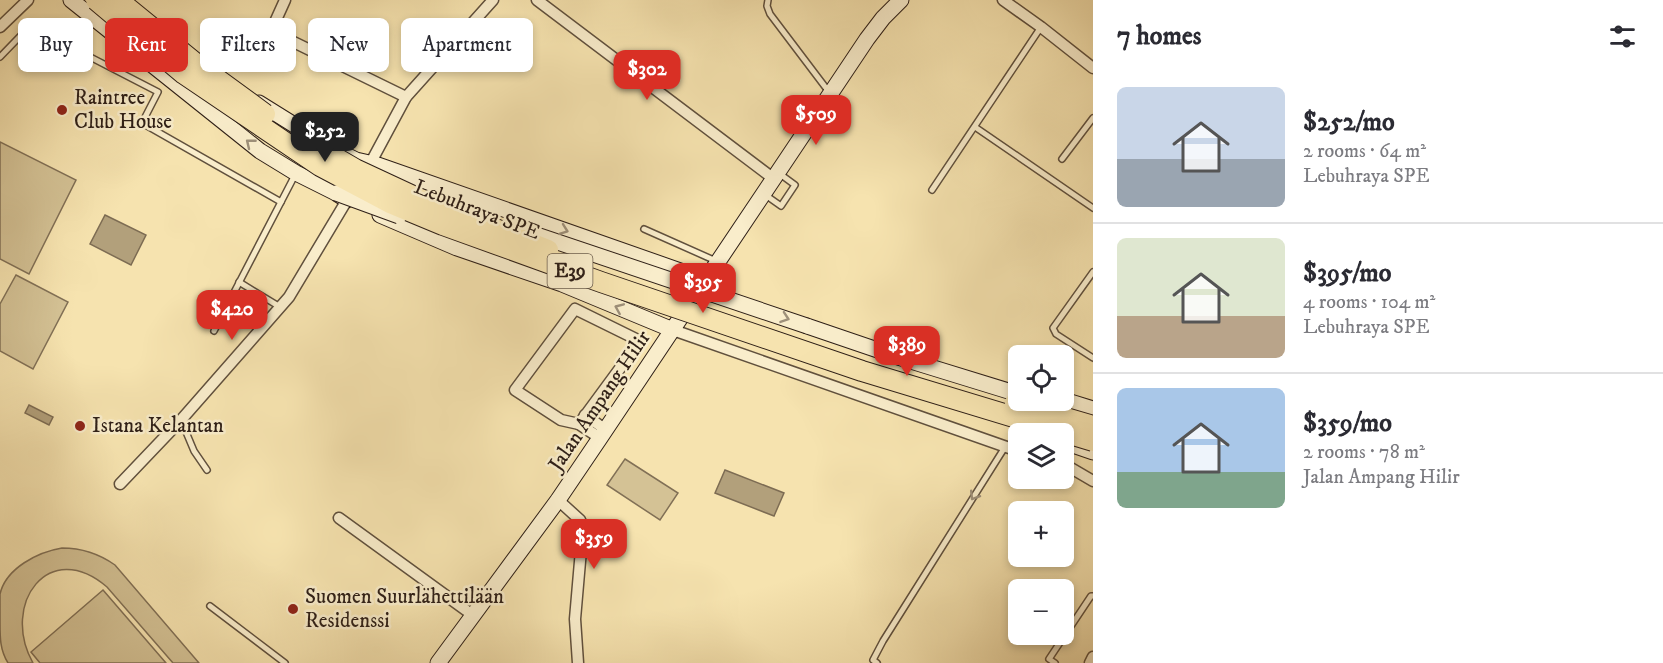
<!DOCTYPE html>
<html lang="en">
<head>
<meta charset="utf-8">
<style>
  body { margin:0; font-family:"IM FELL DW Pica",serif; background:#f7f7f7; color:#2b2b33; height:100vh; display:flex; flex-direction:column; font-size:22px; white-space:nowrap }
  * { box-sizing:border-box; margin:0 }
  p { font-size:20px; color:#7c7c81 }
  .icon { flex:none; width:33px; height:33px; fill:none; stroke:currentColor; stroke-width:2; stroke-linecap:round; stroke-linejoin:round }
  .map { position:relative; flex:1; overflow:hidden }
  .panel { display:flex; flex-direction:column; background:#fff; width:570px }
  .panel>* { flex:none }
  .banner { position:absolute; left:18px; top:18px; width:570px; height:54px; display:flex; gap:12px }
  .controls { position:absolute; left:1008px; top:345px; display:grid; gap:12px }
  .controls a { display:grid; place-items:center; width:66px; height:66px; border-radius:9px; background:#fff; box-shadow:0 3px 9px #0003; font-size:30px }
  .price { position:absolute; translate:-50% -51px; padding:0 14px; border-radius:12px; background:#d93025; color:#fff; font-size:20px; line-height:39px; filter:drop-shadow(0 2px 3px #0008) }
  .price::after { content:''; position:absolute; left:50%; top:36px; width:18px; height:14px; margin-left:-9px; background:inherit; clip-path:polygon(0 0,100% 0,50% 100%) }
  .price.current { background:#222; color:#fff }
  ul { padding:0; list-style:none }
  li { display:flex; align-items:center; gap:18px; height:150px; padding:0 24px }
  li+li { border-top:2px solid #e1e1e2 }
  li span { display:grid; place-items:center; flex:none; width:168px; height:120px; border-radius:9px; color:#555 }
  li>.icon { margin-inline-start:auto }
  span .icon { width:72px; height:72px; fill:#fffc; stroke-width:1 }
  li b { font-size:26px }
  h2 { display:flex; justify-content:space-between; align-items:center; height:72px; padding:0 24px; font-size:26px }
  .pill { padding:0 21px; border-radius:9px; background:#fff; box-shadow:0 3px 9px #0003; font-size:21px; line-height:54px }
  .pill.current { background:#d93025; color:#fff }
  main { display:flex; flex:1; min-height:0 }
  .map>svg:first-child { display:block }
</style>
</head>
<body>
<main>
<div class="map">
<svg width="1093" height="663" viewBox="0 0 1093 663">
  <rect width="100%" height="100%" fill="#f6e3af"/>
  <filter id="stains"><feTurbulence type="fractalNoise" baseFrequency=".00333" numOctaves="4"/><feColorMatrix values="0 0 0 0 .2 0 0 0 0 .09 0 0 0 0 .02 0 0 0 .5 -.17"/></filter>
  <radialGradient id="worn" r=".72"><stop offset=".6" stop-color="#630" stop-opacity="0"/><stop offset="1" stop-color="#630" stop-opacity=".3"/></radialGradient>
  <g fill="#d4c295" stroke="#817056" stroke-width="1.5">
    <polygon points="0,142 76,180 29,274 0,259"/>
    <polygon points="16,275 68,302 33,369 0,351 0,304"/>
    <polygon points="625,459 678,493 660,520 607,485"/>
    <path d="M62 548C82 548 98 553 115 565L199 663H173L107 587C49 537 0 604 33 663H8C0 650 0 638 0 622 0 614 0 602 0 594 6 568 38 552 62 548Z"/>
    <polygon points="103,590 166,663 40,663 31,652"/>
  </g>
  <g fill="#b2a07b" stroke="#7d6c53" stroke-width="1.5">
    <polygon points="105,215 146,235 131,265 90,244"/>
    <polygon points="29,405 53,417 49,425 25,413"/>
    <polygon points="725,470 784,493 774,516 715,493"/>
  </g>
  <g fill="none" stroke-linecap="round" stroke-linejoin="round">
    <defs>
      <g id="lane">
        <polyline points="768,0 767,6 770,14 829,92"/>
        <polyline points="0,57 30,26 158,92 142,123 281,202"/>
        <polyline points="975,127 1093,208"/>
        <polyline points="1062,159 1093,118"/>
        <polyline points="932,190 1041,27"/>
        <polyline points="764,194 781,206 795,185 780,174"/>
        <polyline points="644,229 716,261"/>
        <polyline points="1093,272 1053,328 1056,334 1093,358"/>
        <polyline points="239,282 280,307"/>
        <polyline points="214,331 295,175"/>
        <polyline points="181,420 194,451 207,470"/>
        <polyline points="210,606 285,663"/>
        <polyline points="877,663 873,660 883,641 1005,447"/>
        <polyline points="1055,663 1049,659 1091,596 1093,596"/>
      </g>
      <g id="street">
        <polyline points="285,0 271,31 406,97"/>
        <polyline points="537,0 774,179"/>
        <polyline points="1003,0 1041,27 1093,68"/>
        <polyline points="0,27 28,0"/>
        <polyline points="370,164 406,97 493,0"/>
        <polygon points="575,309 640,341 579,424 561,420 515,390"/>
        <polyline points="673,330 1018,451"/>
        <polyline points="585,415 606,430"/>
        <polyline points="579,424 600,438"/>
        <polyline points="1064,464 1093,481"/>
        <polyline points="120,484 181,420 289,297 347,200"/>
        <polyline points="558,500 580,520 583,527 575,619 578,663"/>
        <polyline points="339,518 474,616"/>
        <polyline points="1090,663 1093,657"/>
      </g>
      <g id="secondary">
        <polyline points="71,0 260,151 296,173 336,193 347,200"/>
        <polyline points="259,103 320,141"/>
        <polyline points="346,155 356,160 378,165 706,280"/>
        <polyline points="380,215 457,248 562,284 673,330"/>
        <polyline points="807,326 901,358 1018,394"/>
        <polyline points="1064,400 1093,409"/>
        <polyline points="1064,442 1093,452"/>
        <polyline points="438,663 558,500 600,438 867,39 883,18 901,0"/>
      </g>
    </defs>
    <use href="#lane" stroke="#60503d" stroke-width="8"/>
    <use href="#street" stroke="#60503d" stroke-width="13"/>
    <use href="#secondary" stroke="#2e1f17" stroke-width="17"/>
    <use href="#lane" stroke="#f9edcb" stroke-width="5"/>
    <use href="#street" stroke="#f9edcb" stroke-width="10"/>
    <use href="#secondary" stroke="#f9edcb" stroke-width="15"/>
    <defs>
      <g id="secondary-bridge">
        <polyline points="336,193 399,216"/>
        <polyline points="516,228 807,326"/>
      </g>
      <g id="highway-bridge">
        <polyline points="96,0 184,74 320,166 390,203 443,225 601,282 862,371 1093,441"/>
        <polyline points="118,0 194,62 265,114"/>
        <polyline points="305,140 355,169 413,196 548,250"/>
        <polyline points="1015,403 1093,426"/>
      </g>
    </defs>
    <use href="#secondary-bridge" stroke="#2e1f17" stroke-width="17" stroke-linecap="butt"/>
    <use href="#highway-bridge" stroke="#2e1f17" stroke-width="22" stroke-linecap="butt"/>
    <use href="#secondary-bridge" stroke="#f9edcb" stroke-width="15"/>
    <use href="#highway-bridge" stroke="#f6e3af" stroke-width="20"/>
  </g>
  <defs><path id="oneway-chevron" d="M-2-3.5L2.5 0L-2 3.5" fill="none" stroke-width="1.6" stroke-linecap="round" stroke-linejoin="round" transform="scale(1.5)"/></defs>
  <g stroke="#9e907a">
    <use href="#oneway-chevron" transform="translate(250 143) rotate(-141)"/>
    <use href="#oneway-chevron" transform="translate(564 230) rotate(20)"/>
    <use href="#oneway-chevron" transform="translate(619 308) rotate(-157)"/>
    <use href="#oneway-chevron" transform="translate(785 318) rotate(19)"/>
    <use href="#oneway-chevron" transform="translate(974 496) rotate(122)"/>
  </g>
  <g fill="#8f2418" stroke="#f9edcb" stroke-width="2">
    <circle cx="62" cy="110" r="6"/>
    <circle cx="80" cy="426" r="6"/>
    <circle cx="293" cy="609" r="6"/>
  </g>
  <g text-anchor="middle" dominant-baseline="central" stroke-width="5" stroke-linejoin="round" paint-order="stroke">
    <rect fill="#f9edcb" stroke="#6b5d4d" stroke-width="1.5" x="547.5" y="254" width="45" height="34" rx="4.5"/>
    <g font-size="20" font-weight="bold" fill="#2e1f17">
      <text x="570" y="271">E39</text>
    </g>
    <g font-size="21" fill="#2e1f17" stroke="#f9edcb" text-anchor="start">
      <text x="74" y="98">Raintree<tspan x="74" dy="24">Club House</tspan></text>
      <text x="92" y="426">Istana Kelantan</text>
      <text x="305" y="597">Suomen Suurlähettilään<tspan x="305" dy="24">Residenssi</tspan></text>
    </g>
    <g font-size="21" fill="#2e1f17" stroke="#f9edcb">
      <text transform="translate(477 210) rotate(21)">Lebuhraya SPE</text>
      <text transform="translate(600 401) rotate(-56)">Jalan Ampang Hilir</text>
    </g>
  </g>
  <rect width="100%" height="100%" filter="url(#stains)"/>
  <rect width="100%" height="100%" fill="url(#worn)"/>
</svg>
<div class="controls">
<a><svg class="icon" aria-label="locate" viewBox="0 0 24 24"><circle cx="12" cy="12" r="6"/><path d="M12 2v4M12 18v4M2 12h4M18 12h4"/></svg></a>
<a><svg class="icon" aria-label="layers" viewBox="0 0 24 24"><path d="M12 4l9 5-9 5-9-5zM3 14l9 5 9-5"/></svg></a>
<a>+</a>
<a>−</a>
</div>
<b class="price" style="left:647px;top:101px">$302</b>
<b class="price" style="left:816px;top:146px">$509</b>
<b class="price current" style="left:325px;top:163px">$252</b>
<b class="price" style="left:703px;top:314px">$395</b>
<b class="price" style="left:232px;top:341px">$420</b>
<b class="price" style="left:907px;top:377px">$389</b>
<b class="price" style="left:594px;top:570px">$359</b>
<div class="banner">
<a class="pill">Buy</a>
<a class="pill current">Rent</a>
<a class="pill">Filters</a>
<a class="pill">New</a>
<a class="pill">Apartment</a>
</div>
</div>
<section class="panel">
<h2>7 homes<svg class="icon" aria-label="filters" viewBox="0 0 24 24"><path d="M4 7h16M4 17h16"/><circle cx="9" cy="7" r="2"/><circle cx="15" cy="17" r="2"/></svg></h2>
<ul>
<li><span style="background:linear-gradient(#c9d6e8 60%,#9aa5b1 0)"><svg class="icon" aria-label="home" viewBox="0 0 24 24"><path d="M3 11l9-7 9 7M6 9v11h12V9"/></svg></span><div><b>$252/mo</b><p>2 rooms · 64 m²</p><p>Lebuhraya SPE</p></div></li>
<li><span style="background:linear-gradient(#dfe7d0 65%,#b9a48a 0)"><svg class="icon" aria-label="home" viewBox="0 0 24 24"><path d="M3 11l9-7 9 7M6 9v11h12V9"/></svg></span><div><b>$395/mo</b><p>4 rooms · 104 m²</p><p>Lebuhraya SPE</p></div></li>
<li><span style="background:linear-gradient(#a9c7e8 70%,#7fa58c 0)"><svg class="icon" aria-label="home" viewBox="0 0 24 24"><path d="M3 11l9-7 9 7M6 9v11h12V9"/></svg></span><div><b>$359/mo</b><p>2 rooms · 78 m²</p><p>Jalan Ampang Hilir</p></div></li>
</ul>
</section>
</main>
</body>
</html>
